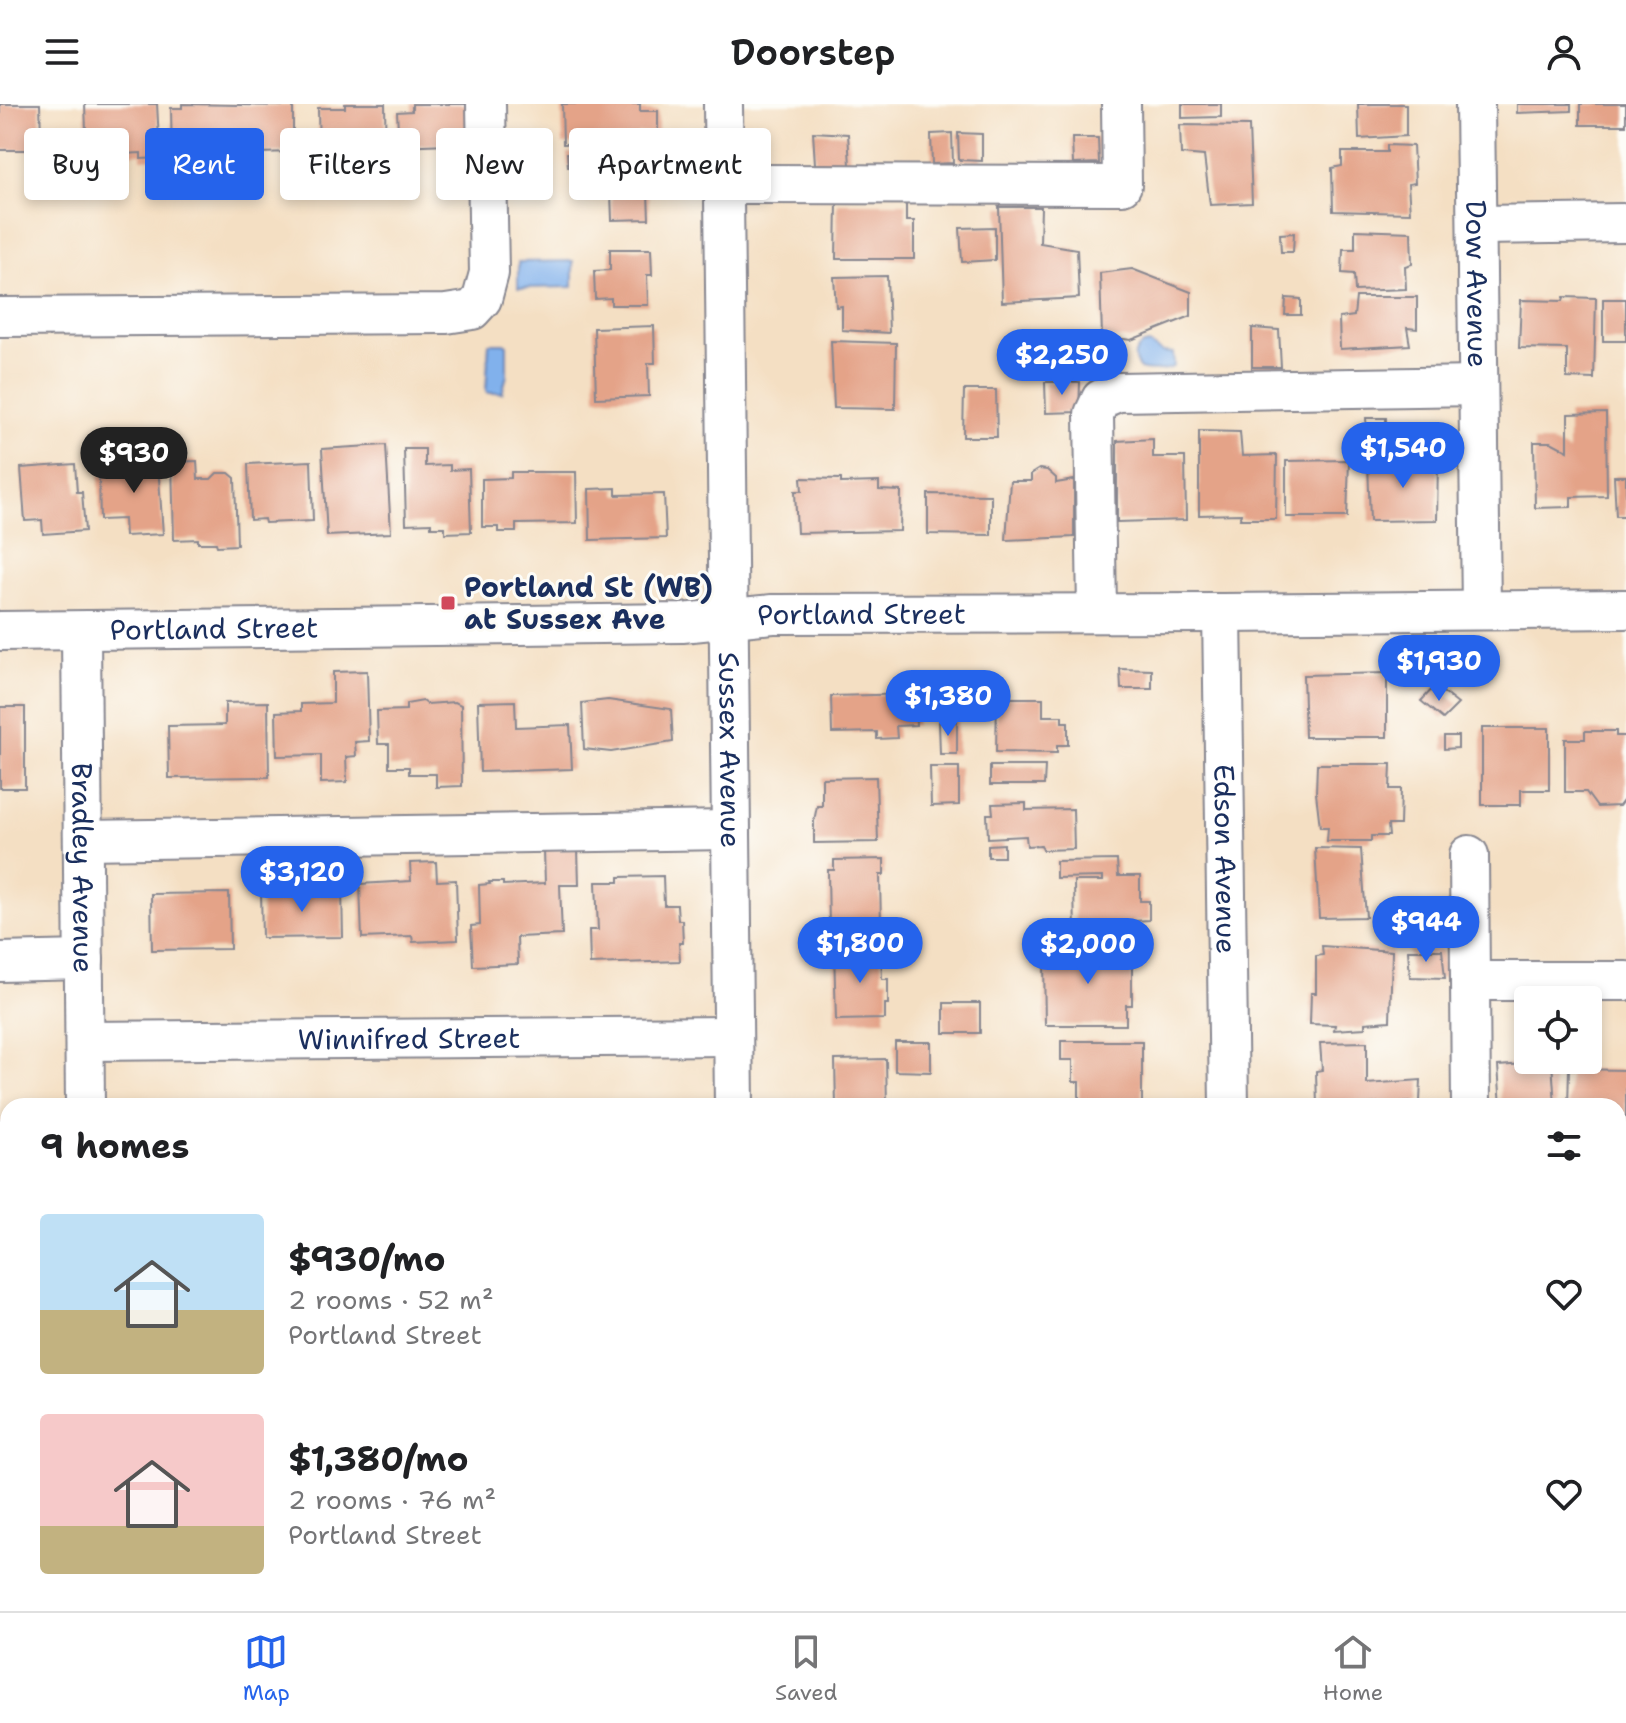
<!DOCTYPE html>
<html lang="en">
<head>
<meta charset="utf-8">
<style>
  body { margin:0; font-family:"Shantell Sans",sans-serif; background:#f2f2f2; color:#202124; height:100vh; display:flex; flex-direction:column; font-size:30px; white-space:nowrap }
  * { box-sizing:border-box; margin:0 }
  p { font-size:26px; color:#757577 }
  .icon { flex:none; width:44px; height:44px; fill:none; stroke:currentColor; stroke-width:2; stroke-linecap:round; stroke-linejoin:round }
  .map { position:relative; flex:1; overflow:hidden }
  .panel { position:absolute; left:0px; top:994px; width:1626px; height:514px; display:flex; flex-direction:column; background:#fff; border-radius:24px 24px 0 0; box-shadow:0 4px 12px #0003 }
  .panel>* { flex:none }
  .banner { position:absolute; left:24px; top:24px; width:800px; height:72px; display:flex; gap:16px }
  .buttons { position:absolute; left:1514px; top:882px; display:grid; gap:16px }
  .buttons a { display:grid; place-items:center; width:88px; height:88px; border-radius:8px; background:#fff; box-shadow:0 4px 12px #0003; font-size:40px }
  .price { position:absolute; translate:-50% -68px; padding:0 18px; border-radius:28px; background:#2563eb; color:#fff; font-size:26px; line-height:52px; filter:drop-shadow(0 2px 4px #0008) }
  .price::after { content:''; position:absolute; left:50%; top:48px; width:24px; height:18px; margin-left:-12px; background:inherit; clip-path:polygon(0 0,100% 0,50% 100%) }
  .price.selected { background:#222; color:#fff }
  ul { padding:0; list-style:none }
  li { display:flex; align-items:center; gap:24px; height:200px; padding:0 40px }
  li span { display:grid; place-items:center; flex:none; width:224px; height:160px; border-radius:8px; color:#555 }
  li>.icon { margin-inline-start:auto }
  span .icon { width:96px; height:96px; fill:#fffc; stroke-width:1 }
  li b { font-size:34px }
  h2 { display:flex; justify-content:space-between; align-items:center; height:96px; padding:0 40px; font-size:34px }
  .chip { padding:0 28px; border-radius:8px; background:#fff; box-shadow:0 4px 12px #0003; font-size:28px; line-height:72px }
  .chip.selected { background:#2563eb; color:#fff }
  header { display:flex; justify-content:space-between; align-items:center; height:104px; padding:0 40px; background:#fff; font-size:36px; font-weight:600 }
  .dock { display:flex; justify-content:space-around; align-items:center; height:112px; border-top:2px solid #e0e0e0; background:#fff; font-size:22px; color:#757577 }
  .dock a { display:grid; justify-items:center; gap:4px }
  .dock .selected { color:#2563eb }
  .map>svg:first-child { display:block }
</style>
</head>
<body>
<header><svg class="icon" aria-label="menu" viewBox="0 0 24 24"><path d="M4 6h16M4 12h16M4 18h16"/></svg>Doorstep<svg class="icon" aria-label="person" viewBox="0 0 24 24"><circle cx="12" cy="8" r="4"/><path d="M4 21q1-7 8-7t8 7"/></svg></header>
<div class="map">
<svg width="1626" height="1507" viewBox="0 0 1626 1507">
  <rect width="100%" height="100%" fill="#fdfcf7"/>
  <filter id="ink" filterUnits="userSpaceOnUse"><feTurbulence type="fractalNoise" baseFrequency=".0125" numOctaves="2"/><feDisplacementMap in="SourceGraphic" scale="16" xChannelSelector="R" yChannelSelector="G"/><feConvolveMatrix kernelMatrix="1 2 1 2 8 2 1 2 1" color-interpolation-filters="sRGB"/></filter>
  <filter id="wash" filterUnits="userSpaceOnUse"><feTurbulence type="fractalNoise" baseFrequency=".006" numOctaves="4" result="noise"/><feDisplacementMap in="SourceGraphic" scale="32" xChannelSelector="R" yChannelSelector="G"/><feGaussianBlur stdDeviation="1.8" result="paint"/><feColorMatrix in="noise" values="0 0 0 0 0 0 0 0 0 0 0 0 0 0 0 0 0 1.4 0 .05"/><feComposite in="paint" operator="in"/></filter>
  <g filter="url(#wash)">
    <rect width="100%" height="100%" fill="#f4dfc3"/>
    <polygon fill="#9ac370" stroke="#5a7967" stroke-width="2" points="0,1312 8,1312 8,1500 724,1500 724,1507 0,1507"/>
    <polygon fill="#7ba962" stroke="#4b6c60" stroke-width="2" points="534,1500 690,1500 690,1507 543,1507"/>
    <g fill="#81b1ec" stroke="#4e70a5" stroke-width="2">
      <polygon points="573,157 573,183 518,184 518,158"/>
      <polygon points="489,239 504,239 507,241 507,271 502,289 488,289 486,287"/>
      <path d="M1149 240 1162 248 1173 249 1174 262C1168 267 1148 268 1140 265 1132 256 1133 247 1143 241Z"/>
    </g>
    <g fill="none" stroke-linecap="round" stroke-linejoin="round">
      <polyline stroke="#81b1ec" stroke-width="9" points="673,1507 673,1500"/>
    </g>
    <g id="blocks">
      <g fill="#e4a388">
        <polygon points="0,0 40,0 41,31 31,31 32,46 0,46"/>
        <polygon points="85,0 157,0 160,54 141,55 141,49 87,52"/>
        <polygon points="182,0 293,2 293,48 257,49 257,58 225,58 225,52 172,53 171,4 182,4"/>
        <polygon points="345,0 385,0 386,57 362,58 361,52 351,52 351,48 319,49 318,4 345,4"/>
        <polygon points="412,0 470,0 472,39 399,42 397,8 412,7"/>
        <polygon points="562,0 640,0 640,7 658,7 658,29 638,29 638,34 596,35 595,39 563,40"/>
        <polygon points="1182,0 1221,0 1221,13 1182,14"/>
        <polygon points="1358,0 1406,0 1406,32 1359,35"/>
        <polygon points="1517,0 1571,0 1571,7 1517,9"/>
        <rect x="1580" y="0" width="46" height="21"/>
        <polygon points="1180,21 1249,22 1252,99 1210,101 1204,52 1181,50"/>
        <polygon points="813,28 848,30 850,61 815,60"/>
        <polygon points="952,29 953,59 932,60 931,30"/>
        <polygon points="958,29 982,30 982,57 959,56"/>
        <polygon points="1072,34 1098,34 1099,59 1073,60"/>
        <polygon points="1387,41 1413,42 1415,79 1408,80 1410,109 1333,107 1332,64 1342,62 1342,48 1387,48"/>
        <polygon points="636,47 637,59 652,58 653,89 648,89 649,115 612,116 610,62 568,63 567,49"/>
        <polygon points="837,99 906,99 906,117 914,117 914,155 836,155"/>
        <polygon points="999,103 1041,103 1040,139 1077,145 1079,194 1002,198"/>
        <polygon points="995,123 995,156 962,158 960,124"/>
        <polygon points="1355,126 1411,128 1412,160 1405,162 1406,185 1355,187 1354,170 1342,169 1343,145 1355,145"/>
        <polygon points="1294,129 1293,148 1281,148 1280,130"/>
        <polygon points="610,145 651,145 652,171 647,171 648,201 611,201 611,194 595,195 594,167 610,166"/>
        <polygon points="1132,165 1191,188 1191,212 1131,236 1102,232 1100,169"/>
        <polygon points="887,172 889,229 842,226 842,202 836,203 834,173"/>
        <polygon points="1356,193 1417,193 1417,225 1407,224 1410,241 1340,245 1339,214 1354,212"/>
        <polygon points="1564,193 1596,194 1594,275 1567,274 1567,245 1519,244 1521,196 1563,197"/>
        <polygon points="1286,194 1301,195 1301,211 1285,211"/>
        <rect x="1603" y="195" width="23" height="42"/>
        <polygon points="654,222 655,259 648,259 649,292 596,294 594,224"/>
        <polygon points="1252,224 1279,226 1281,263 1252,263"/>
        <polygon points="831,237 896,239 895,305 834,304"/>
        <polygon points="1045,278 1080,278 1079,308 1046,309"/>
        <polygon points="964,286 996,286 997,333 963,333"/>
        <polygon points="1606,309 1607,392 1571,393 1571,403 1535,404 1534,338 1551,338 1568,347 1568,310"/>
        <polygon points="1366,314 1386,314 1386,343 1368,343"/>
        <polygon points="1199,327 1240,328 1242,352 1277,351 1276,415 1240,415 1241,410 1199,411"/>
        <polygon points="1153,335 1153,353 1185,353 1186,416 1117,418 1117,337"/>
        <polygon points="131,339 141,339 142,349 157,347 163,430 125,432 124,415 100,416 99,372 132,369"/>
        <polygon points="386,341 391,429 327,432 322,345"/>
        <polygon points="404,345 425,345 425,362 450,361 450,366 469,365 471,428 445,429 445,423 431,423 431,419 406,420"/>
        <polygon points="1349,356 1347,413 1286,413 1286,357"/>
        <polygon points="1438,356 1437,416 1370,417 1368,357"/>
        <polygon points="197,357 198,375 211,375 217,369 229,369 235,374 237,441 217,442 216,439 198,439 198,435 174,436 172,358"/>
        <polygon points="311,357 313,417 265,419 264,415 250,416 248,360"/>
        <polygon points="75,360 77,388 82,388 85,427 43,430 42,416 25,417 21,364"/>
        <polygon points="1039,365 1047,366 1056,374 1056,379 1074,376 1074,433 1006,436 1010,377 1031,377 1031,370"/>
        <polygon points="511,368 576,368 577,419 516,420 516,428 498,428 498,423 482,423 482,375 511,374"/>
        <polygon points="1614,372 1626,372 1626,412 1616,412"/>
        <polygon points="801,374 841,375 841,379 879,378 879,386 901,387 900,427 797,429 795,387 802,387"/>
        <polygon points="616,384 616,391 664,390 666,434 590,436 589,385"/>
        <polygon points="928,390 991,391 991,431 928,430"/>
        <polygon points="1120,565 1152,566 1152,585 1121,585"/>
        <polygon points="367,567 369,637 355,638 356,652 346,653 347,678 321,679 321,651 277,652 276,608 301,607 301,600 333,599 333,568"/>
        <polygon points="1387,569 1387,633 1305,633 1303,571"/>
        <polygon points="1435,582 1458,600 1443,615 1421,597"/>
        <polygon points="915,590 916,621 896,622 897,634 877,635 877,628 832,629 831,592"/>
        <polygon points="997,594 1043,594 1043,612 1062,612 1062,618 1068,618 1068,641 1057,641 1057,649 996,648"/>
        <polygon points="608,596 671,605 673,638 611,648 584,645 582,599"/>
        <polygon points="423,597 427,600 455,598 461,601 462,682 436,683 436,670 409,670 409,663 389,663 389,640 378,640 377,607 406,606 406,600"/>
        <polygon points="515,597 516,623 570,621 572,665 480,668 478,598"/>
        <polygon points="268,598 269,673 169,674 168,622 225,621 225,599"/>
        <rect x="0" y="603" width="25" height="81"/>
        <polygon points="957,617 957,650 940,650 939,618"/>
        <polygon points="1482,624 1549,624 1549,686 1521,686 1521,701 1482,701"/>
        <polygon points="1585,627 1616,627 1616,632 1626,632 1626,693 1619,702 1597,703 1586,688 1565,688 1565,635 1585,635"/>
        <polygon points="1444,632 1458,632 1458,644 1444,645"/>
        <polygon points="1317,660 1391,660 1390,685 1401,685 1400,721 1388,721 1389,732 1371,732 1371,737 1327,737 1328,723 1320,723 1316,689"/>
        <polygon points="990,662 1045,662 1044,681 990,681"/>
        <polygon points="930,663 959,663 959,701 931,702"/>
        <polygon points="876,673 878,738 814,739 814,717 817,702 822,702 822,674"/>
        <polygon points="1026,699 1026,706 1073,705 1074,745 1043,746 1041,741 1027,742 1026,732 988,734 987,710 993,710 992,700"/>
        <polygon points="1004,740 1004,753 988,753 988,741"/>
        <polygon points="1315,744 1361,745 1366,813 1319,814"/>
        <polygon points="578,745 579,781 560,781 562,831 517,833 518,860 473,862 471,822 480,821 479,781 490,780 489,778 503,778 503,781 545,779 544,746"/>
        <polygon points="884,755 884,771 880,771 881,824 885,826 886,836 836,837 836,824 829,824 828,766 834,766 834,756"/>
        <polygon points="1117,756 1118,772 1140,772 1140,797 1149,797 1149,816 1134,817 1135,832 1075,833 1074,777 1103,777 1103,773 1056,774 1056,757"/>
        <polygon points="436,758 437,777 456,776 458,836 413,838 412,832 362,834 360,780 411,777 410,759"/>
        <polygon points="663,772 664,801 677,801 678,816 682,816 683,839 679,839 680,857 590,860 589,826 598,826 596,778 619,778 619,773"/>
        <polygon points="342,785 343,833 262,834 261,786"/>
        <polygon points="229,789 230,845 152,846 151,790"/>
        <polygon points="1058,842 1132,842 1132,901 1126,901 1126,921 1045,921 1044,855 1058,855"/>
        <polygon points="1322,842 1392,847 1390,917 1365,919 1365,924 1334,926 1335,921 1310,920 1311,889 1316,889 1316,852 1323,851"/>
        <polygon points="834,845 881,845 882,875 888,875 888,900 885,900 885,915 836,916"/>
        <polygon points="1408,846 1442,846 1445,874 1410,873"/>
        <rect x="944" y="899" width="36" height="30"/>
        <polygon points="1061,937 1142,937 1142,1002 1079,1002 1079,978 1073,978 1073,956 1061,956"/>
        <polygon points="895,938 931,938 931,968 895,967"/>
        <polygon points="1367,938 1367,980 1421,976 1420,998 1317,1002 1316,967 1322,966 1320,939"/>
        <polygon points="886,955 887,1002 836,1002 835,956"/>
        <polygon points="1552,958 1555,1002 1501,1002 1498,962"/>
        <polygon points="1569,965 1626,966 1626,1012 1618,1012 1618,1002 1568,1002"/>
        <polygon points="0,1016 3,1016 4,1050 0,1051"/>
        <polygon points="0,1083 3,1083 4,1119 0,1119"/>
        <polygon points="0,1221 5,1221 6,1277 0,1277"/>
        <polygon points="0,1439 8,1440 8,1500 32,1500 31,1507 0,1507"/>
        <polygon points="817,1500 888,1500 888,1507 816,1507"/>
        <rect x="919" y="1500" width="78" height="7"/>
        <rect x="1008" y="1500" width="92" height="7"/>
        <rect x="1132" y="1500" width="63" height="7"/>
        <polygon points="1227,1500 1286,1500 1285,1507 1227,1507"/>
        <rect x="1411" y="1500" width="49" height="7"/>
        <rect x="1553" y="1500" width="55" height="7"/>
      </g>
    </g>
  </g>
  <g filter="url(#ink)">
    <use href="#blocks" fill-opacity="0" stroke="#888790" stroke-width="2"/>
    <g fill="none" stroke-linecap="round" stroke-linejoin="round">
      <defs>
        <g id="minor">
          <path id="s1" d="M723 0 734 1002"/>
          <path id="s2" d="M1475 0 1481 506"/>
          <polyline points="724,80 1122,81 1121,0"/>
          <polyline points="1478,121 1626,119"/>
          <polyline points="0,213 446,210 472,206 482,195 489,169 486,0"/>
          <polyline points="1097,508 1094,310 1101,295 1118,288 1478,282"/>
          <path id="s3" d="M1222 509 1229 1002"/>
          <path id="s4" d="M0 527 682 519 773 510 1222 509 1626 505"/>
          <path id="s5" d="M81 528 85 1002"/>
          <polyline points="84,736 730,726"/>
          <polyline points="1469,751 1471,1002"/>
          <polyline points="0,858 84,856"/>
          <polyline points="1471,877 1626,877"/>
          <path id="s6" d="M85 937 733 932"/>
          <polyline points="1618,1101 1626,1101"/>
          <polyline points="0,1312 8,1312"/>
          <polyline points="1618,1383 1626,1383"/>
          <polyline points="740,1500 740,1507"/>
        </g>
      </defs>
      <use href="#minor" stroke="#888790" stroke-width="42"/>
      <use href="#minor" stroke="#fff" stroke-width="38"/>
    </g>
  </g>
  <rect fill="#d1495b" stroke="#fdfcf7" stroke-width="3" x="440" y="491" width="16" height="16" rx="4"/>
  <g text-anchor="middle" dominant-baseline="central" stroke-width="6" stroke-linejoin="round" paint-order="stroke">
    <g font-size="28" fill="#1b2f5e" stroke="#fdfcf7">
      <text stroke="none"><textPath href="#s2" startOffset="180">Dow Avenue</textPath></text>
      <text stroke="none"><textPath href="#s4" startOffset="862">Portland Street</textPath></text>
      <text stroke="none"><textPath href="#s4" startOffset="214">Portland Street</textPath></text>
      <text stroke="none"><textPath href="#s1" startOffset="646">Sussex Avenue</textPath></text>
      <text stroke="none"><textPath href="#s3" startOffset="246">Edson Avenue</textPath></text>
      <text stroke="none"><textPath href="#s5" startOffset="236">Bradley Avenue</textPath></text>
      <text stroke="none"><textPath href="#s6" startOffset="324">Winnifred Street</textPath></text>
    </g>
    <g font-size="28" font-weight="bold" fill="#1b2f5e" stroke="#fdfcf7" text-anchor="start">
      <text x="464" y="483">Portland St (WB)<tspan x="464" dy="32">at Sussex Ave</tspan></text>
    </g>
  </g>
</svg>
<div class="buttons">
<a><svg class="icon" aria-label="locate" viewBox="0 0 24 24"><circle cx="12" cy="12" r="6"/><path d="M12 2v4M12 18v4M2 12h4M18 12h4"/></svg></a>
</div>
<b class="price" style="left:1062px;top:293px">$2,250</b>
<b class="price" style="left:1403px;top:386px">$1,540</b>
<b class="price selected" style="left:134px;top:391px">$930</b>
<b class="price" style="left:1439px;top:599px">$1,930</b>
<b class="price" style="left:948px;top:634px">$1,380</b>
<b class="price" style="left:302px;top:810px">$3,120</b>
<b class="price" style="left:1426px;top:860px">$944</b>
<b class="price" style="left:860px;top:881px">$1,800</b>
<b class="price" style="left:1088px;top:882px">$2,000</b>
<div class="banner">
<a class="chip">Buy</a>
<a class="chip selected">Rent</a>
<a class="chip">Filters</a>
<a class="chip">New</a>
<a class="chip">Apartment</a>
</div>
<section class="panel">
<h2>9 homes<svg class="icon" aria-label="filters" viewBox="0 0 24 24"><path d="M4 7h16M4 17h16"/><circle cx="9" cy="7" r="2"/><circle cx="15" cy="17" r="2"/></svg></h2>
<ul>
<li><span style="background:linear-gradient(#bfe0f5 60%,#c2b280 0)"><svg class="icon" aria-label="home" viewBox="0 0 24 24"><path d="M3 11l9-7 9 7M6 9v11h12V9"/></svg></span><div><b>$930/mo</b><p>2 rooms · 52 m²</p><p>Portland Street</p></div><svg class="icon" aria-label="heart" viewBox="0 0 24 24"><path d="M12 20l-8-8c-3-5 5-10 8-4 3-6 11-1 8 4z"/></svg></li>
<li><span style="background:linear-gradient(#f6c9c9 70%,#c2b280 0)"><svg class="icon" aria-label="home" viewBox="0 0 24 24"><path d="M3 11l9-7 9 7M6 9v11h12V9"/></svg></span><div><b>$1,380/mo</b><p>2 rooms · 76 m²</p><p>Portland Street</p></div><svg class="icon" aria-label="heart" viewBox="0 0 24 24"><path d="M12 20l-8-8c-3-5 5-10 8-4 3-6 11-1 8 4z"/></svg></li>
</ul>
</section>
</div>
<nav class="dock">
<a class="selected"><svg class="icon" aria-label="map" viewBox="0 0 24 24"><path d="M3 6l6-2 6 2 6-2v14l-6 2-6-2-6 2zM9 4v14M15 6v14"/></svg>Map</a>
<a><svg class="icon" aria-label="saved" viewBox="0 0 24 24"><path d="M7 4h10v16l-5-4-5 4z"/></svg>Saved</a>
<a><svg class="icon" aria-label="home" viewBox="0 0 24 24"><path d="M3 11l9-7 9 7M6 9v11h12V9"/></svg>Home</a>
</nav>
</body>
</html>
